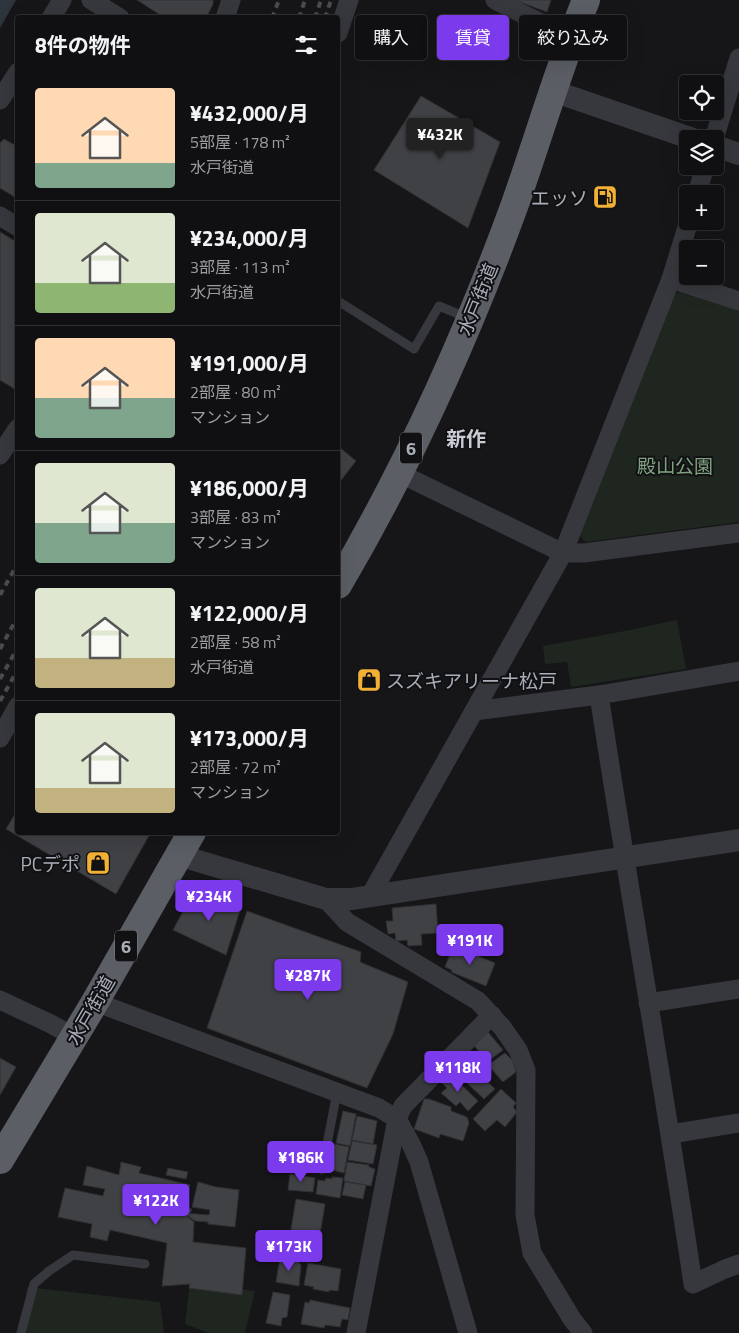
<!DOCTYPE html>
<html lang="ja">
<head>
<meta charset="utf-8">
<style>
  body { margin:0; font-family:"Titillium Web","Noto Sans JP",sans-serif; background:#1e1e20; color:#f1f3f6; height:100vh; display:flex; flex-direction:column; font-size:19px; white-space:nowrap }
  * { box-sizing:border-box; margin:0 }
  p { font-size:16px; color:#9c9d9f }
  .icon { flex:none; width:28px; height:28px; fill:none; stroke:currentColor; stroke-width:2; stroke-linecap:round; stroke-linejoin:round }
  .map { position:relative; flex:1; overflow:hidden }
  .panel { position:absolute; left:15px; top:15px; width:325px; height:820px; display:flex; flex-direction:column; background:#101012; border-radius:5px; box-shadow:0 5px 20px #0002,0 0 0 1px #303032 }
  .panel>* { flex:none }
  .guide { position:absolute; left:355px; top:15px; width:309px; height:45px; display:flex; gap:10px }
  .tools { position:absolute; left:679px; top:75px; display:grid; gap:10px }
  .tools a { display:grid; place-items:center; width:45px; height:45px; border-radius:5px; background:#101012; box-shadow:0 5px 20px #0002,0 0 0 1px #303032; font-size:25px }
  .price { position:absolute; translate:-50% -42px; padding:0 11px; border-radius:5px; background:#7c3aed; color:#fff; font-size:16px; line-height:32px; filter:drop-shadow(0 1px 2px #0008) }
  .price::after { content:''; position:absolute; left:50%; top:30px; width:15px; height:11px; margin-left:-8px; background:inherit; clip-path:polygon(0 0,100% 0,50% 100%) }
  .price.active { background:#222; color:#fff }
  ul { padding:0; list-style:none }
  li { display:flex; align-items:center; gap:15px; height:125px; padding:0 20px }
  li+li { border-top:1px solid #303032 }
  li span { display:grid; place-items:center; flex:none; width:140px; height:100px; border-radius:5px; color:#555 }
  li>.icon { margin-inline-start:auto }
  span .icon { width:60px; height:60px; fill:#fffc; stroke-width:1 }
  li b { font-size:21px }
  h2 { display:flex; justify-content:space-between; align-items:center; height:60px; padding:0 20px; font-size:21px }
  .tag { padding:0 18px; border-radius:5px; background:#101012; box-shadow:0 5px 20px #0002,0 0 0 1px #303032; font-size:18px; line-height:45px }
  .tag.active { background:#7c3aed; color:#fff }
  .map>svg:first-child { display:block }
</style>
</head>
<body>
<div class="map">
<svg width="739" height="1333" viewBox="0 0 739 1333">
  <rect width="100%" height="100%" fill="#161618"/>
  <g fill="#1e261f">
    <polygon points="684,290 739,309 739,522 586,542 579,535 673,295"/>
    <polygon points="677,620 686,669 571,687 567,662 545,664 543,646 625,631"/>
    <polygon points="190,1282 255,1291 245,1333 208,1333 185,1324"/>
    <polygon points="27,1287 160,1302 164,1333 25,1333"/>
  </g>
  <polygon fill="#2c353c" points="0,0 16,0 0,28"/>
  <g fill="#404145" stroke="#303034">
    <polygon points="137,0 213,0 213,4 206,18 165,18"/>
    <polygon points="515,0 551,0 547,12"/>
    <polygon points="421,96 500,142 468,228 374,170"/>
    <polygon points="4,139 18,147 18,199 0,188 0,143"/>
    <polygon points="0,232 18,243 18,391 0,380"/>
    <polygon points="338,446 356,461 338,484"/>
    <polygon points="18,809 18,832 151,832 116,894 6,829"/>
    <polygon points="194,891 241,907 226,955 173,930"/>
    <polygon points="436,904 438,933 421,934 422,945 408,946 407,940 396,941 395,933 388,934 386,921 393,921 392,908"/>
    <polygon points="247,911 361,952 360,962 408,982 393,1034 367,1088 207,1028"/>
    <polygon points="453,946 495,963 486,986 451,972 452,970 445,967"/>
    <polygon points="488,1032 503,1050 487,1062 473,1044"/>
    <polygon points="505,1053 512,1060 516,1072 503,1082 488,1065"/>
    <polygon points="0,1058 16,1067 0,1095"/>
    <polygon points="456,1062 465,1071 471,1066 495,1089 484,1099 466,1082 464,1083 450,1069"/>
    <polygon points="449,1073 478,1101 468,1111 460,1102 456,1106 441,1093 447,1088 440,1081"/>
    <polygon points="501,1089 516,1103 513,1107 517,1112 505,1127 497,1120 485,1131 473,1119"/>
    <polygon points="424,1099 429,1099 451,1107 451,1111 467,1117 469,1123 463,1141 440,1134 439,1138 414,1129"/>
    <polygon points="343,1111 356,1114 350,1146 336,1143"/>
    <polygon points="357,1116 377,1121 373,1144 352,1140"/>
    <polygon points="352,1141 377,1145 373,1164 348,1160"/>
    <polygon points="334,1144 349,1147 344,1173 332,1170 332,1165 329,1165"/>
    <polygon points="121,1162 141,1167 139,1173 190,1185 185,1207 192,1209 190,1214 183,1213 194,1222 193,1242 246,1248 242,1295 189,1288 190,1284 162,1286 167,1243 110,1230 107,1241 90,1237 92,1224 58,1217 65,1188 103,1196 105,1189 83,1185 87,1166 119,1175"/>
    <polygon points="347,1162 369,1165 369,1167 375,1169 371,1186 344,1181"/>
    <polygon points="168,1168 188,1172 186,1179 166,1175"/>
    <polygon points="290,1174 315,1178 313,1192 288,1190"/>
    <polygon points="332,1177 343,1178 340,1198 316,1194 318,1180 325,1181 326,1178 332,1179"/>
    <polygon points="198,1182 216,1187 239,1190 235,1227 208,1224 208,1222 195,1221 183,1213 209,1215 210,1210 192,1207"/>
    <polygon points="345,1182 366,1185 363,1199 342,1195"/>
    <polygon points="296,1199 325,1204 317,1252 288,1247"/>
    <polygon points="280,1258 298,1261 301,1265 299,1286 276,1282"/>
    <polygon points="308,1263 341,1269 338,1291 329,1290 329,1292 313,1289 314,1287 304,1285"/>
    <polygon points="273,1292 290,1295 287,1317 282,1318 281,1326 266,1323"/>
    <polygon points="310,1300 350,1308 348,1320 342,1319 340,1327 325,1325 324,1328 301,1324 305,1302 309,1303"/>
  </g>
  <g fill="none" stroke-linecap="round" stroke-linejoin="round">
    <g stroke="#37383d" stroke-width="9">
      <polyline points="338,301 414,349 439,306 468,318"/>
      <polyline points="322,1170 337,1092"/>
      <polyline points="21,1333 34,1284 49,1271 73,1255 145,1264"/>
    </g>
    <g stroke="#37383d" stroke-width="19">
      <polyline points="91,0 120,18"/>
      <polyline points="495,0 571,38"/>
      <polyline points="51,18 62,0"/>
      <polyline points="225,18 231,0"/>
      <polyline points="338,33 349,0"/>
      <polyline points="0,100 18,72"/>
      <polyline points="714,139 739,58"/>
      <polyline points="697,194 705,166"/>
      <polyline points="0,216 18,227"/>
      <polyline points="671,279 739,301"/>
      <polyline points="0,455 18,428"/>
      <polyline points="399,473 563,553 584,553 739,533"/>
      <path d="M599 695C629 891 664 1087 693 1284L725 1269 739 1264"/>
      <polyline points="474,711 599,695 739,671"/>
      <polyline points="0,738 18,706"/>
      <polyline points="370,896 563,553 671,279 689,221"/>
      <polyline points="326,899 347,922 478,1001 502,1027 518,1050 526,1070 525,1215 532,1253 572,1319 583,1333"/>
      <polyline points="0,1000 51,1024 74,1037"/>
      <polyline points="95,1002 379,1108 397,1119 411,1144 419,1162 468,1333"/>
      <polyline points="648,1003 739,989"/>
      <polyline points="671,1134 739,1123"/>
      <polyline points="356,1333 397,1119 403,1106 492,1015"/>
    </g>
    <g stroke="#37383d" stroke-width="22">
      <polyline points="553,91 693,139"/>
      <polyline points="715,146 739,154"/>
      <polyline points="178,855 326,899 351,899 739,840"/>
    </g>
    <g stroke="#5b5e65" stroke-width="28">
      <path d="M338 585C409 464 467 336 515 204 539 136 559 67 586 0"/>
      <polyline points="0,1160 95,1002 192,832"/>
    </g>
    <g stroke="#4a4c52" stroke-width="4" stroke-dasharray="6 5" stroke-linecap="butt">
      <polyline points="272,18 279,0"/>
      <polyline points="299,18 305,0"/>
      <polyline points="315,18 321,0"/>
      <polyline points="325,18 331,0"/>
      <polyline points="0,595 18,563"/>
      <polyline points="0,649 18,616"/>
      <polyline points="0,679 18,647"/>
      <polyline points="0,701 18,669"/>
    </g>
  </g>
  <defs>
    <symbol id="fuel-square" viewBox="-11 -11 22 22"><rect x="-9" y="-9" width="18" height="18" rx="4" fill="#f2b134" stroke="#111113"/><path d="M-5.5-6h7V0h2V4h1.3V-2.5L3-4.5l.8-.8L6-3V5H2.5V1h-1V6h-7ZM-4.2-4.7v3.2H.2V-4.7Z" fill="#111"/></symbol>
    <symbol id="shop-square" viewBox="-11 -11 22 22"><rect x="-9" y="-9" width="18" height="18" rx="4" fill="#f2b134" stroke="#111113"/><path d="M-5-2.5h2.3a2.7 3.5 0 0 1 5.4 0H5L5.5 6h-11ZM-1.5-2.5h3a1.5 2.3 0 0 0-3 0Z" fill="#111"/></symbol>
  </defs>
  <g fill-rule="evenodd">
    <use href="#fuel-square" x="591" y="183" width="28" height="28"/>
    <use href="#shop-square" x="355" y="666" width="28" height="28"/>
    <use href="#shop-square" x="84" y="849" width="28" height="28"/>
  </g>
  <g text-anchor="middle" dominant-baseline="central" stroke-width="4" stroke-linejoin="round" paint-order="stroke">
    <g fill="#111113" stroke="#7b7e86" stroke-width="1">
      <rect x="400" y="432.5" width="22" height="31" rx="4"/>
      <rect x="115" y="930.5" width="22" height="31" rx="4"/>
    </g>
    <g font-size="18" font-weight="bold" fill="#a8adb8">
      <text x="411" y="448">6</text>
      <text x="126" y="946">6</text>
    </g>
    <g font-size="19" fill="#a8adb8" stroke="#111113" text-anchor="end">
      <text x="588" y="197">エッソ</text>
      <text x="386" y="680" text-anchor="start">スズキアリーナ松戸</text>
      <text x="80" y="863">PCデポ</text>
    </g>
    <g font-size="19" fill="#a8adb8" stroke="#111113">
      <text transform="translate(477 299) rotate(-68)">水戸街道</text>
      <text transform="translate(90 1010) rotate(-60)">水戸街道</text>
    </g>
    <g font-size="19" fill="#7fa381" stroke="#111113">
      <text x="675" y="465">殿山公園</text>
    </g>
    <g font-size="20" font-weight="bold" fill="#c9ccd4" stroke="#111113">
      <text x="466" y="438">新作</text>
    </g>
  </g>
</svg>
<div class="tools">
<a><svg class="icon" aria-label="locate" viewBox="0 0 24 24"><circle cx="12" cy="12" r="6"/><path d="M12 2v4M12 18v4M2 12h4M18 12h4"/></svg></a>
<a><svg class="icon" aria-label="layers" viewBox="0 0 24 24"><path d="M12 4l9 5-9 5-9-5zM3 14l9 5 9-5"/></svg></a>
<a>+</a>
<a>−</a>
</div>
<b class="price active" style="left:440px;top:160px">¥432K</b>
<b class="price" style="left:209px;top:922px">¥234K</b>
<b class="price" style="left:470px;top:966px">¥191K</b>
<b class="price" style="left:308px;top:1001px">¥287K</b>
<b class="price" style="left:458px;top:1093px">¥118K</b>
<b class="price" style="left:301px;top:1183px">¥186K</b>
<b class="price" style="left:156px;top:1226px">¥122K</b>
<b class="price" style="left:289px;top:1272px">¥173K</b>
<div class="guide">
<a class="tag">購入</a>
<a class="tag active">賃貸</a>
<a class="tag">絞り込み</a>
</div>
<section class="panel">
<h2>8件の物件<svg class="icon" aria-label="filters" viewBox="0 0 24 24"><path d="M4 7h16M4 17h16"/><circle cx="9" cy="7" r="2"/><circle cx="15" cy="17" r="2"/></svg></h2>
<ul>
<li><span style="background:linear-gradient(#ffd9b3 75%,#7fa58c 0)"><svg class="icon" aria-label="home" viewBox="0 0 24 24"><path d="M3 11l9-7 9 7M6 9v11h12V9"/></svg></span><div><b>¥432,000/月</b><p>5部屋 · 178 m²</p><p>水戸街道</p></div></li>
<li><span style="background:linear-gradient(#dfe7d0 70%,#8fb573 0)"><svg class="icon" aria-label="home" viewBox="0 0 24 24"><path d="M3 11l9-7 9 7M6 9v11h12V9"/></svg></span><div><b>¥234,000/月</b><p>3部屋 · 113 m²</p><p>水戸街道</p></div></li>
<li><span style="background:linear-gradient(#ffd9b3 60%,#7fa58c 0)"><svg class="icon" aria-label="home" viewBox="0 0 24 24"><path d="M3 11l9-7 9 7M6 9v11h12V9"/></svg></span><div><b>¥191,000/月</b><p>2部屋 · 80 m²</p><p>マンション</p></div></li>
<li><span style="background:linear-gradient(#dfe7d0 60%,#7fa58c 0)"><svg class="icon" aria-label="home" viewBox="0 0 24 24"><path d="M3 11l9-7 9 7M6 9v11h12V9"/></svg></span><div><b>¥186,000/月</b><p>3部屋 · 83 m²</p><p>マンション</p></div></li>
<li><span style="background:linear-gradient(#dfe7d0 70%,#c2b280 0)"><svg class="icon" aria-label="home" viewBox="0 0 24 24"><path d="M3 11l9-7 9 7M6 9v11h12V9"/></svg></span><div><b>¥122,000/月</b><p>2部屋 · 58 m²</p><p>水戸街道</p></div></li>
<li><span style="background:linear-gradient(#dfe7d0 75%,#c2b280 0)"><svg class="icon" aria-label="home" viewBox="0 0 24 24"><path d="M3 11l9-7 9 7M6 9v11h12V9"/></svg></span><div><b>¥173,000/月</b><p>2部屋 · 72 m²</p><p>マンション</p></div></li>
</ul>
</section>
</div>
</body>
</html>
